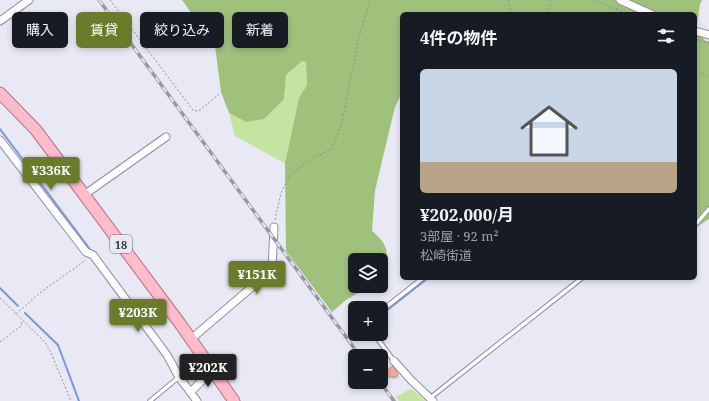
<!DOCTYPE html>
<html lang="ja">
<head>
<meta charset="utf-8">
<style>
  body { margin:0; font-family:"Noto Serif","Noto Sans JP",serif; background:#242831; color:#f1f3f6; height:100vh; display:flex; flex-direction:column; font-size:15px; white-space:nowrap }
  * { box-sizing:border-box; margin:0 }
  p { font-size:13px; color:#9ea1a6 }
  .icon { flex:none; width:22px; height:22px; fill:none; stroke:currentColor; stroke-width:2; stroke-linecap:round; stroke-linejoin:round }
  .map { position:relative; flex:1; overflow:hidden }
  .drawer { position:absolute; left:400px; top:12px; width:297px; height:268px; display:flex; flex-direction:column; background:#171b24; border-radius:6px; box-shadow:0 2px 6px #0003 }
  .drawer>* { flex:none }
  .banner { position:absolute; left:12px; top:12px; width:328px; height:36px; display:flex; gap:8px }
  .tools { position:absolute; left:348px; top:253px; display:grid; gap:8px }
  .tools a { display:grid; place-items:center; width:40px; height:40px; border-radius:6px; background:#171b24; box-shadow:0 2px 6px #0003; font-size:20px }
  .price { position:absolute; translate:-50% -34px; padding:0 9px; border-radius:4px; background:#6a7c2b; color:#fff; font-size:13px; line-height:26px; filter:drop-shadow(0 1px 2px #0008) }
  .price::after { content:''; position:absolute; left:50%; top:24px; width:12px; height:9px; margin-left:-6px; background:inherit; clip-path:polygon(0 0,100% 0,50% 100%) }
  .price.on { background:#222; color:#fff }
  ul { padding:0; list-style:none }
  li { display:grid; align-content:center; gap:8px; height:212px; padding:0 20px }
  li+li { border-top:1px solid #363941 }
  li span { display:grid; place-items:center; height:124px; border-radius:6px; color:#555 }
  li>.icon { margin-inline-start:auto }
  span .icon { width:72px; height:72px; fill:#fffc; stroke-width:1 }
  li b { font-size:17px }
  h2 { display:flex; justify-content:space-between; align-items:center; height:48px; padding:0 20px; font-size:17px }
  .pill { padding:0 14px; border-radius:6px; background:#171b24; box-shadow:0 2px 6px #0003; font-size:14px; line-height:36px }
  .pill.on { background:#6a7c2b; color:#fff }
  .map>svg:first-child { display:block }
</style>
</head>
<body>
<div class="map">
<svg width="709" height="401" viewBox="0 0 709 401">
  <rect width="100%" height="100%" fill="#e9e8f5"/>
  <g fill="#c4e5a2">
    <polygon points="302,61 306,62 307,85 299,98 285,163 273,157 235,136 229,113 246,122 284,99 286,75"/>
    <polygon points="410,389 414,391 426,401 399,401 396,397"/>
  </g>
  <path fill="#a0c17c" d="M182 0H702L700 4 696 32 706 41H709V219L695 228V14H402V93L395 107 382 161 375 191 372 231C387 243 392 255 381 272V260H355V286H370L346 300 332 312 286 251 285 163 299 98 307 85 306 62 302 61 286 75 284 99 264 119 246 122 229 113 221 92 215 46Z"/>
  <polygon fill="#0003" points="395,369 399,376 396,379 395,378 393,379 387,371"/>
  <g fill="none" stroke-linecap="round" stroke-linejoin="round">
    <g stroke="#7898d6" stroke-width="2">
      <polyline points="0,129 92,252"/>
      <polyline points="0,288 18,306"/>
      <polyline points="25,313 58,345 79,401"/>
      <polyline points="381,315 428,278"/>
      <polyline points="353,337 356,334"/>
    </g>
  </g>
  <polygon fill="#f9a69b" stroke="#ac9e9b" points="393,366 398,374 394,378 393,376 390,378 385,371"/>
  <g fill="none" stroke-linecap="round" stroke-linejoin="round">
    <defs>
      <g id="service">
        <polyline points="695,225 709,209"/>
        <polyline points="381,311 423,278"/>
        <polyline points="374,334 394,361"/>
        <polyline points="430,398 582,278"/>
        <polyline points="150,401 179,377"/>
      </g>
      <g id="minor">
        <polyline points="620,0 651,14"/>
        <polyline points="0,21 29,0"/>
        <polyline points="695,31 709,35"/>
        <polyline points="0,140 86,252 93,255 167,355 179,377 197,401"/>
        <polyline points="84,195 166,137"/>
        <polyline points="191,339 272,270 274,227"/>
        <polyline points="394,361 411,380 433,401"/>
        <polyline points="191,392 212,370"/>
      </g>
      <polyline id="primary" points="0,93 36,130 181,325 234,401"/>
    </defs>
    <use href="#service" stroke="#908f9b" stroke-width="5.5"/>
    <use href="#minor" stroke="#908f9b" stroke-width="9"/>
    <use href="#primary" stroke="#b77082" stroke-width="13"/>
    <g stroke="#8f8e98" stroke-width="1" stroke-dasharray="2 2" stroke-linecap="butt">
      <polyline points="110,0 193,110 195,111 200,110 219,94"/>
      <polyline points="508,0 511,14"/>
      <polyline points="594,0 628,14"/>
      <polyline points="548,14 551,0"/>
      <polyline points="616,14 617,7"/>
      <polyline points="696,39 709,43"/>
      <polyline points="695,70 709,77"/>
      <polyline points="275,220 281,193 290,175 308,161 331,149 337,136 342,122 359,37 370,0"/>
      <polyline points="0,298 45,342 51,353 71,401"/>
      <polyline points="16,314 41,292 86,260"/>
      <polyline points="0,342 21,326 22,321"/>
    </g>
    <use href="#service" stroke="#fff" stroke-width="3.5"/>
    <use href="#minor" stroke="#fff" stroke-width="7"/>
    <use href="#primary" stroke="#fdbccb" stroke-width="11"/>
    <defs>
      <g id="rail">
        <polyline points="99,0 360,356"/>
        <polyline points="380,382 394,401"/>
      </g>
    </defs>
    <use href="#rail" stroke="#9897a1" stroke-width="3.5"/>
    <use href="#rail" stroke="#e9e8f5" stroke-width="2" stroke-dasharray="6" stroke-linecap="butt"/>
  </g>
  <g text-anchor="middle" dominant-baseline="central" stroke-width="3" stroke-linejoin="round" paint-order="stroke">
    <rect fill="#e9e8f5" stroke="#6c6b73" stroke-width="1" x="110" y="235" width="22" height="18" rx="3"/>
    <g font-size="11" font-weight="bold" fill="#36353b">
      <text x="121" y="244">18</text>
    </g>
  </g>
</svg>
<div class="tools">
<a><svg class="icon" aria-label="layers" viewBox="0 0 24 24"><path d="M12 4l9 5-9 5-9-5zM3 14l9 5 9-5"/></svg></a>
<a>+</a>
<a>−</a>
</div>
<b class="price" style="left:51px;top:191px">¥336K</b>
<b class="price" style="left:257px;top:295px">¥151K</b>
<b class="price" style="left:138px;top:333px">¥203K</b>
<b class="price on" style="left:208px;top:388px">¥202K</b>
<div class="banner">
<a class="pill">購入</a>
<a class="pill on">賃貸</a>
<a class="pill">絞り込み</a>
<a class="pill">新着</a>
</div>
<section class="drawer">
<h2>4件の物件<svg class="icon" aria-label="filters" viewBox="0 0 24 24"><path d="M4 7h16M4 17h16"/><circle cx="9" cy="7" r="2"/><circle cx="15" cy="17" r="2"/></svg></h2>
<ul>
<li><span style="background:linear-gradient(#c9d6e8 75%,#b9a48a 0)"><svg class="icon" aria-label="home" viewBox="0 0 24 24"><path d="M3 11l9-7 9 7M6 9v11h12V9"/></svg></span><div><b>¥202,000/月</b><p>3部屋 · 92 m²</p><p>松崎街道</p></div></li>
</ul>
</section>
</div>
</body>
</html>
